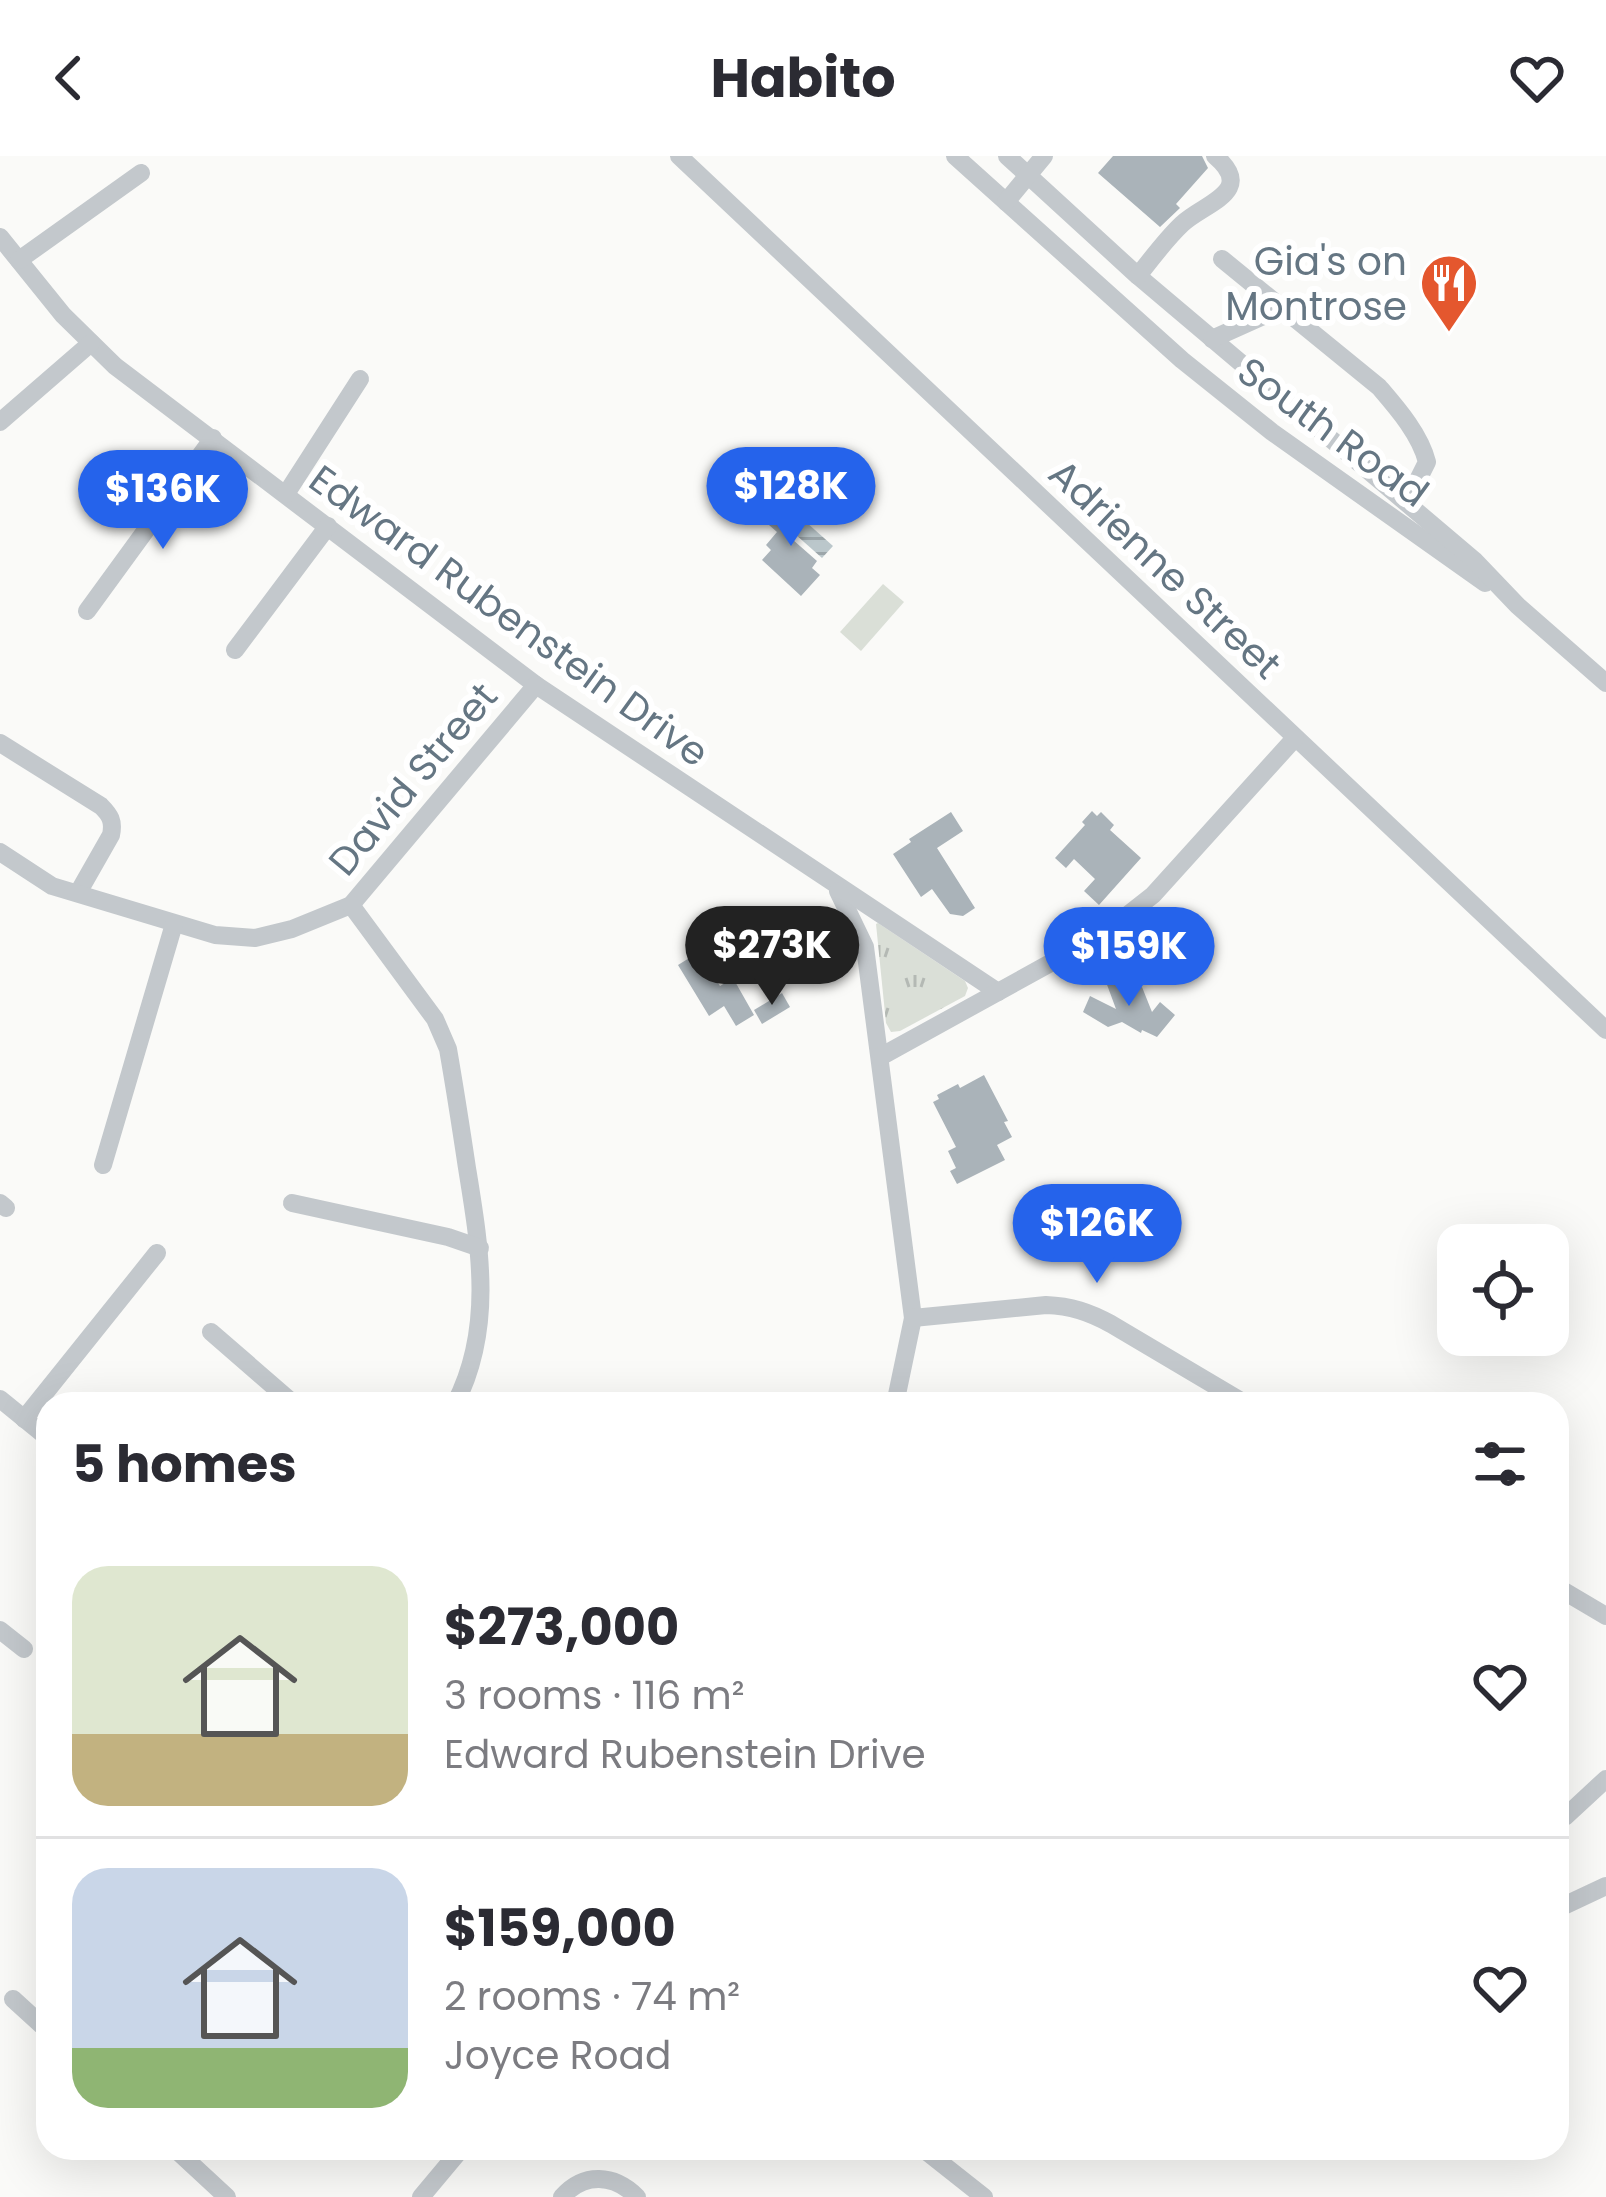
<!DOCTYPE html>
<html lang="en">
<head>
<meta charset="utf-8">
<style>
  body { margin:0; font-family:Poppins,sans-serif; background:#f2f2f3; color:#2b2b33; height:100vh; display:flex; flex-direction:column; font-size:45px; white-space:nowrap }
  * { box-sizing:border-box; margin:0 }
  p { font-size:39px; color:#7c7c81 }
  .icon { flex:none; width:66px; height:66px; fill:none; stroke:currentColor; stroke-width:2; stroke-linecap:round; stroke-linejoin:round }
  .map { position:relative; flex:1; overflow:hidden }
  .sheet { position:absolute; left:36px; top:1236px; width:1533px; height:768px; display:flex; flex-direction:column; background:#fff; border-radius:36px; box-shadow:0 12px 48px #0002 }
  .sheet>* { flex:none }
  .buttons { position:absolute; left:1437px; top:1068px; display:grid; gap:24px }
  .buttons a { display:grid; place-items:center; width:132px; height:132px; border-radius:24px; background:#fff; box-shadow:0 12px 48px #0002; font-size:60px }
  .price { position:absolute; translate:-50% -102px; padding:0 27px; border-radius:42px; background:#2563eb; color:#fff; font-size:39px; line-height:78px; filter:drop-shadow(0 3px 6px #0008) }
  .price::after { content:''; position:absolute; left:50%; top:72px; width:36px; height:27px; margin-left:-18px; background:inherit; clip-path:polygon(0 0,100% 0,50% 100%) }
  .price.current { background:#222; color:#fff }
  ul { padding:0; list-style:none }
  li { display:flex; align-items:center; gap:36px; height:300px; padding:0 36px }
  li+li { border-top:3px solid #e1e1e2 }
  li span { display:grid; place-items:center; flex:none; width:336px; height:240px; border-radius:36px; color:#555 }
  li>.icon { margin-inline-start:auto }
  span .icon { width:144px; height:144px; fill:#fffc; stroke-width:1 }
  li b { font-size:51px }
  h2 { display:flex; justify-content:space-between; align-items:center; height:144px; padding:0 36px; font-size:51px }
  header { display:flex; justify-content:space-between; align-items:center; height:156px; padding:0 36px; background:#fff; font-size:54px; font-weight:700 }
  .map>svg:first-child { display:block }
</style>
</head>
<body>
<header><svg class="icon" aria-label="back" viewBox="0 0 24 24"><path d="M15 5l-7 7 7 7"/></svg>Habito<svg class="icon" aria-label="heart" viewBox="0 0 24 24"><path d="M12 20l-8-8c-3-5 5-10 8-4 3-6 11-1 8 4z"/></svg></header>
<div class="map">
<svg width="1606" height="2041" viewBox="0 0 1606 2041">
  <defs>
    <pattern id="grass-tufts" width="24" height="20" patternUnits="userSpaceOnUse" patternTransform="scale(3)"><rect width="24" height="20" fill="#dadfd7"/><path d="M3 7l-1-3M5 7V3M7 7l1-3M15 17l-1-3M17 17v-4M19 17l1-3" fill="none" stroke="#b4b9b4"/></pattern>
    <pattern id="water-rules" width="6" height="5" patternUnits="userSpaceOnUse" patternTransform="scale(3)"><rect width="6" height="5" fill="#bbc7cb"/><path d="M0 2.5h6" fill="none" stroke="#9ca6aa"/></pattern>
  </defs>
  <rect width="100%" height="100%" fill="#fafaf8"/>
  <polygon fill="url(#grass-tufts)" points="878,767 965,825 968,832 965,840 900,875 891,876 886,867 876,768"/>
  <polygon fill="#dadfd7" points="883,428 904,446 861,495 840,476"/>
  <polygon fill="url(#water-rules)" points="806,366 833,390 822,402 795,378"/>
  <g fill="#aab3b9">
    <polygon points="1113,0 1202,0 1208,12 1176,48 1180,52 1160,71 1098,17"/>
    <polygon points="801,334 813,345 784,376 817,405 812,412 820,419 801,440 762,404 771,394 766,389 777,376 769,369"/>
    <polygon points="1092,655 1097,660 1101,656 1114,669 1110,674 1141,702 1099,749 1084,735 1095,723 1074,703 1066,712 1055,702 1085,669 1082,666"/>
    <polygon points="951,656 963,675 937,692 975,752 963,760 950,758 932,733 921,741 893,698 911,686 909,683"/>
    <polygon points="699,796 720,830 733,822 754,859 736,870 724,850 709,860 678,809"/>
    <polygon points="1119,821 1121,825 1131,821 1136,833 1142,831 1152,856 1160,846 1175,859 1157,881 1142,874 1141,877 1122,866 1108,871 1083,856 1090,840 1116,853 1106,826"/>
    <polygon points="782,837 790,851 762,868 754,854"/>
    <polygon points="984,919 1008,965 1004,966 1012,981 997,989 1005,1004 957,1028 950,1015 956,1012 948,995 956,991 933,946 939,943 937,939 958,928 960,932"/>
  </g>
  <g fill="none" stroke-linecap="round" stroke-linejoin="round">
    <g stroke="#c3c8cc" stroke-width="18">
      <polyline points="679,0 1606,874"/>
      <polyline points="955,0 1182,204 1272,276 1485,427"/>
      <polyline points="1007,0 1138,120 1474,404 1518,450 1606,527"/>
      <polyline points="1006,46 1044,0"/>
      <polyline points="0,81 63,159 115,210 536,529 998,836"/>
      <path d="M1222 103 1379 231C1397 252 1420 278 1427 306L1407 346"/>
      <polyline points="19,104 141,17"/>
      <path d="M1138 120C1152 102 1166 83 1182 68 1204 47 1257 36 1215 0"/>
      <polyline points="1212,183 1281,152"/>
      <polyline points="0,266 91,187"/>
      <polyline points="286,338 360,223"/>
      <polyline points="87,455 213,282"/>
      <polyline points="235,494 328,370"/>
      <path d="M0 587 101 650C110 659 114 665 111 679L78 737"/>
      <polyline points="0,696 52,730 215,779 255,782 292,773 351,749 536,529"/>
      <polyline points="838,735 865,791 913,1162 895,1248"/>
      <path d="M351 749 435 863 448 893C455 933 461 972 467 1012 480 1092 494 1173 455 1248"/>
      <polyline points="880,901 1085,788 1125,761 1153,739 1295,582"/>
      <polyline points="103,1009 174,768"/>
      <polyline points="0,1047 6,1052"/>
      <polyline points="292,1047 448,1081 480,1092"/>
      <path d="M913 1162 1046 1149C1071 1150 1089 1156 1111 1168L1246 1248"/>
      <polyline points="211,1176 294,1248"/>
      <polyline points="0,1243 48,1282"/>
      <polyline points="24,1263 157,1097"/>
      <polyline points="1557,1431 1606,1460"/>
      <polyline points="0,1474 24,1493"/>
      <polyline points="1565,1661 1606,1623"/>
      <polyline points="1557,1753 1606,1730"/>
      <polyline points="13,1843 48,1875"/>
      <polyline points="174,1992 227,2041"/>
      <polyline points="922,1992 984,2041"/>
      <polyline points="421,2041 462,1992"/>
      <path d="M562 2041C584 2016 614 2018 637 2041"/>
    </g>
  </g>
  <defs>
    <symbol id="restaurant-pin" viewBox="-11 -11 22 30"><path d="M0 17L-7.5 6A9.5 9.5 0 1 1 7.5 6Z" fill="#e4572e" stroke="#fff"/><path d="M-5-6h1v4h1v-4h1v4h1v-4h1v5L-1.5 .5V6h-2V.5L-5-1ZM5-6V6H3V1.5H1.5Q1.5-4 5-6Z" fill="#fff"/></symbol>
  </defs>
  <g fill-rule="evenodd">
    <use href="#restaurant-pin" x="1416" y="94" width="66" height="90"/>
  </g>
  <g text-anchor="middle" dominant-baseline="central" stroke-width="12" stroke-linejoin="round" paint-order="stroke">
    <g font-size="39" fill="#657683" stroke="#fff" text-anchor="end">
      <text x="1407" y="105">Gia's on<tspan x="1407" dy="45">Montrose</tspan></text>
    </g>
    <g font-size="39" fill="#657683" stroke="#fff">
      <text transform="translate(1333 276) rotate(36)">South Road</text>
      <text transform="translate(1165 413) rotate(43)">Adrienne Street</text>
      <text transform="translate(509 460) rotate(36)">Edward Rubenstein Drive</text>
      <text transform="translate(413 623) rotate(-50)">David Street</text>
    </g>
  </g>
</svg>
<div class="buttons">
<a><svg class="icon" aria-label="locate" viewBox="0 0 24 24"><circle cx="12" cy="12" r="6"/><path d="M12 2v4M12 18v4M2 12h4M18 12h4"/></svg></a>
</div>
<b class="price" style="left:791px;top:393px">$128K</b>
<b class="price" style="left:163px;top:396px">$136K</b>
<b class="price current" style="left:772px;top:852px">$273K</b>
<b class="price" style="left:1129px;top:853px">$159K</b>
<b class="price" style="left:1097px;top:1130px">$126K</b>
<section class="sheet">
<h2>5 homes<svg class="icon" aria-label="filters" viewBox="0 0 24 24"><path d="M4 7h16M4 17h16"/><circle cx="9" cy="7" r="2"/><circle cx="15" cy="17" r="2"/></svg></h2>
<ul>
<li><span style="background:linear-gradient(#dfe7d0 70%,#c2b280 0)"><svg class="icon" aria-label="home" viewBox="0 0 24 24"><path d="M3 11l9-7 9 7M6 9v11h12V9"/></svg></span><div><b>$273,000</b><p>3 rooms · 116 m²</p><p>Edward Rubenstein Drive</p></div><svg class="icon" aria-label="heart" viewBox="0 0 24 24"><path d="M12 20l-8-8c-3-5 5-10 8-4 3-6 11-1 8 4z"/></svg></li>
<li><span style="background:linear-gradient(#c9d6e8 75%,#8fb573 0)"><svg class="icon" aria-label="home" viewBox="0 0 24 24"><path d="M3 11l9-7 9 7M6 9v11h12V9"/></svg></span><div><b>$159,000</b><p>2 rooms · 74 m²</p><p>Joyce Road</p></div><svg class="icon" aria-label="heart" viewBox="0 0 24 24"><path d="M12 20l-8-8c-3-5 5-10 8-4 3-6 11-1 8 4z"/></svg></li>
</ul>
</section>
</div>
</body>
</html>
